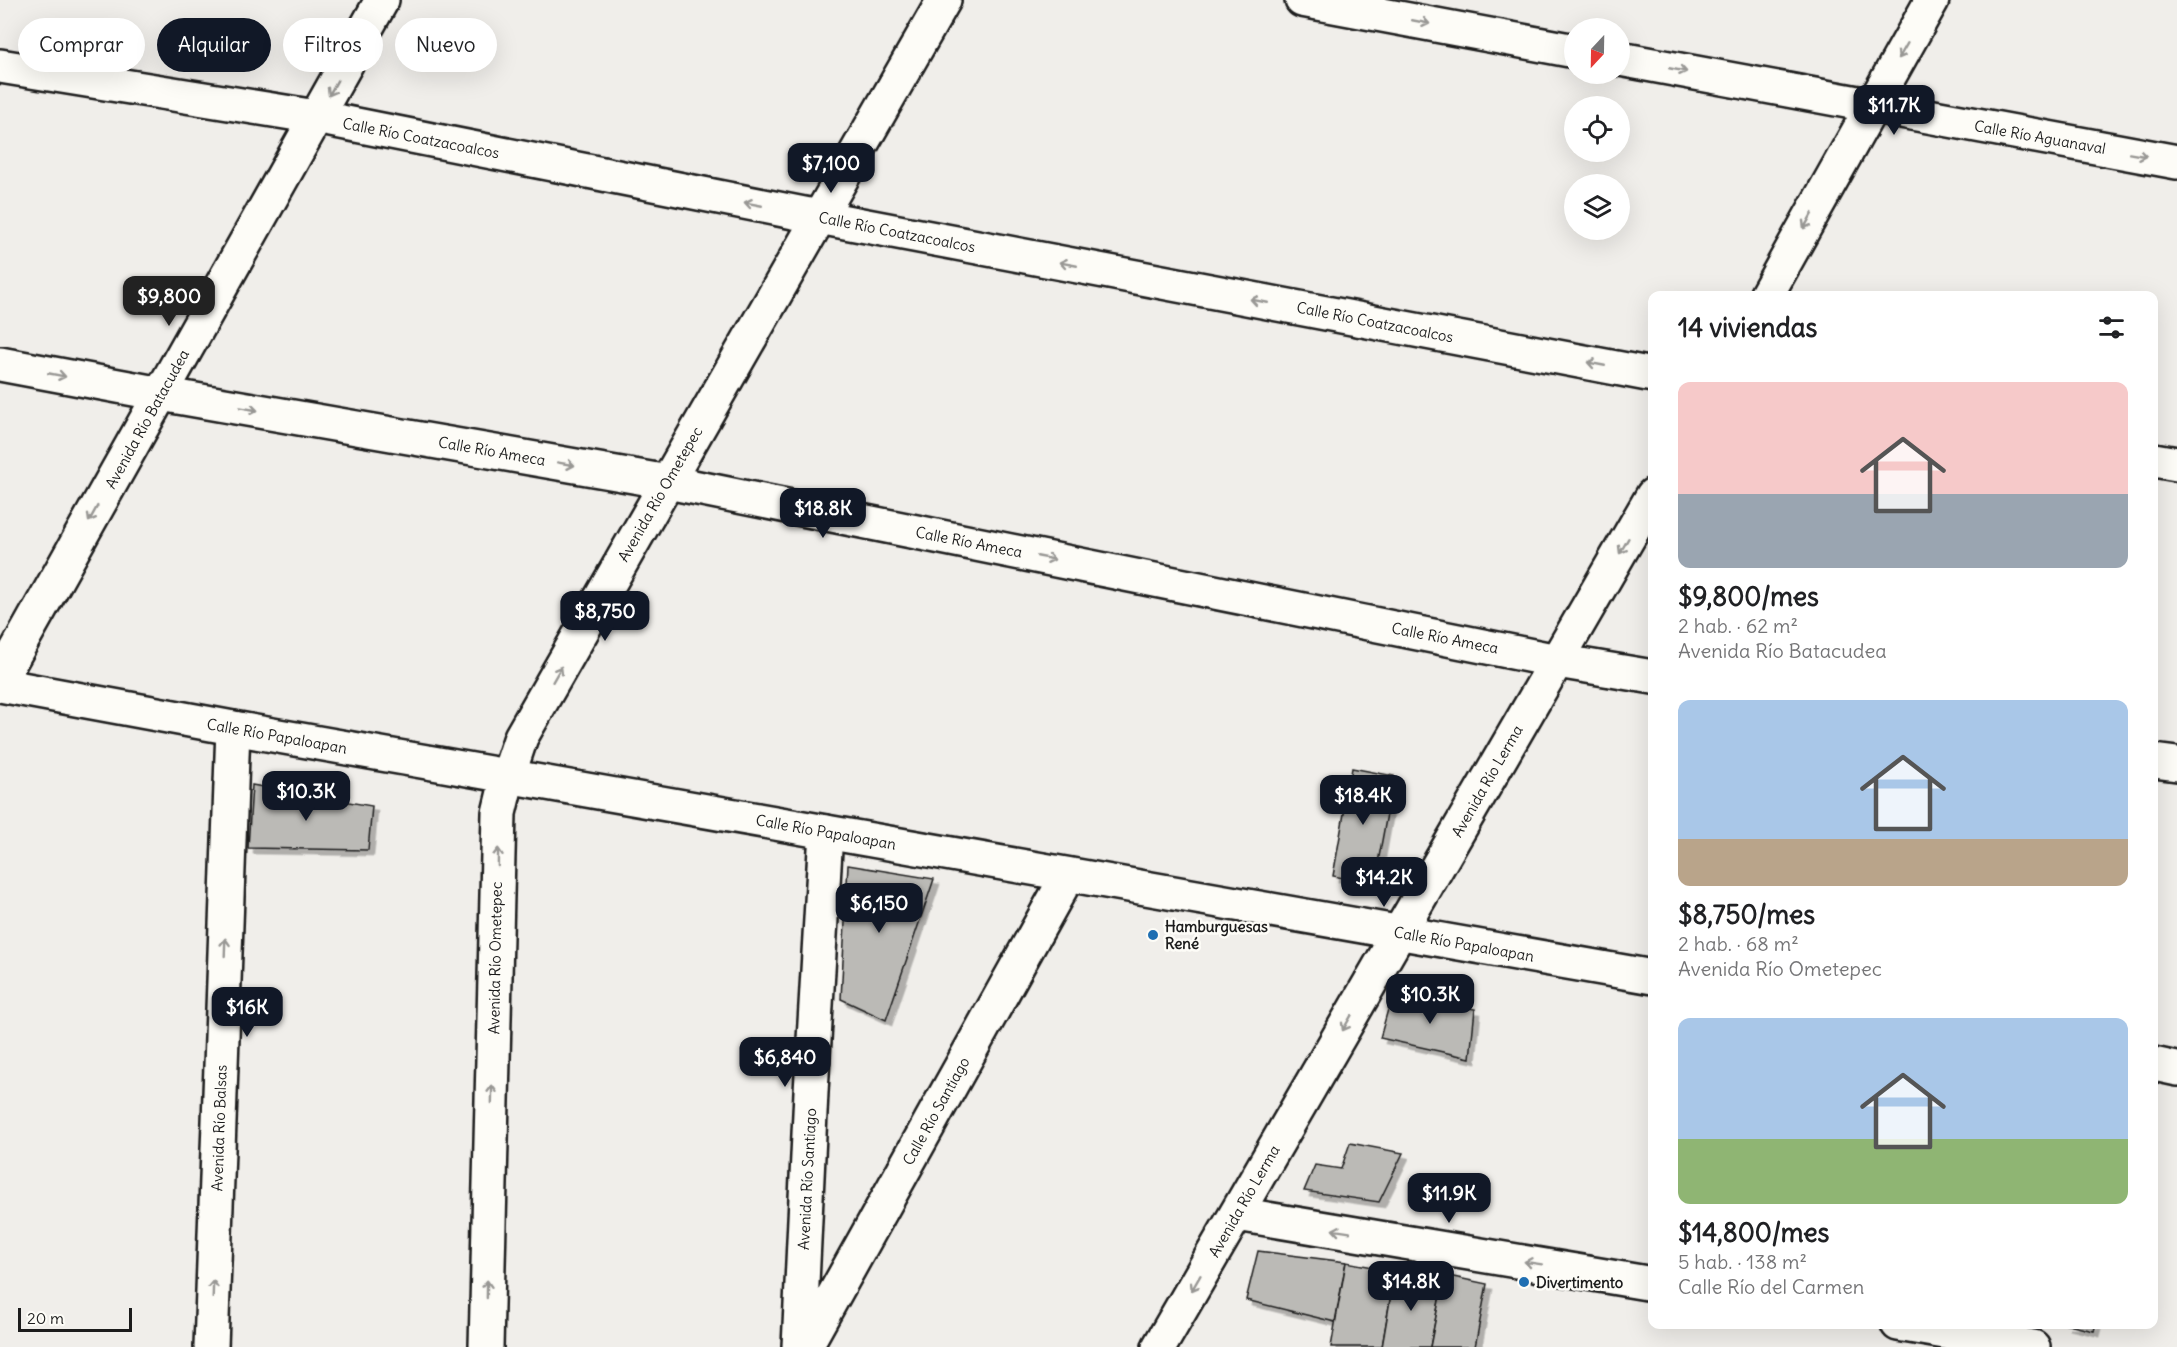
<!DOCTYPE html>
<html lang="es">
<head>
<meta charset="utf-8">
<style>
  body { margin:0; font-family:Delius,sans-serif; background:#f6f6f6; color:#202124; height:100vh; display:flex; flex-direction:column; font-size:22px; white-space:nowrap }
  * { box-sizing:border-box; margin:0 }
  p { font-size:20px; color:#757577 }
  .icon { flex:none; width:33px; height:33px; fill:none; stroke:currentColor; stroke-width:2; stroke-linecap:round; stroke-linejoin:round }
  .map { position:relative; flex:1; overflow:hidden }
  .sheet { position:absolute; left:1648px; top:291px; width:510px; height:1038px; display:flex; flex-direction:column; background:#fff; border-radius:12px; box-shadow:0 6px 24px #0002 }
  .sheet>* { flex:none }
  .guide { position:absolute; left:18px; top:18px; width:570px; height:54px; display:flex; gap:12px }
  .needle { width:39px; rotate:202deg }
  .fabs { position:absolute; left:1564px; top:18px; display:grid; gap:12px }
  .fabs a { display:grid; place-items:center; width:66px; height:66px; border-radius:50%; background:#fff; box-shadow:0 6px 24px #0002; font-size:30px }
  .scale { position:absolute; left:18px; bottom:15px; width:114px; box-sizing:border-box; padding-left:6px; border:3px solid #1c1c1c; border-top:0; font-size:16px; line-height:21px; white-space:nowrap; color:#1c1c1c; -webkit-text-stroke:4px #fdfcf7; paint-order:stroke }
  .price { position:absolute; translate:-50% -51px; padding:0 14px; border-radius:12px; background:#111827; color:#fff; font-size:20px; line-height:39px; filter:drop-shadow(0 2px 3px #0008) }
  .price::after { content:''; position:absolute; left:50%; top:36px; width:18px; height:14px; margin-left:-9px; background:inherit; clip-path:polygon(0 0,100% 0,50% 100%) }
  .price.active { background:#222; color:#fff }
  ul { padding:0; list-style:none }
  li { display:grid; align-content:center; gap:12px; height:318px; padding:0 30px }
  li span { display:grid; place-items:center; height:186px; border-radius:12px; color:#555 }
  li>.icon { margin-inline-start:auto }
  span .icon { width:108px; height:108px; fill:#fffc; stroke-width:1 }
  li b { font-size:26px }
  h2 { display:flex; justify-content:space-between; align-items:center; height:72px; padding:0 30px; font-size:26px }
  .tag { padding:0 21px; border-radius:27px; background:#fff; box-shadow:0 6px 24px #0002; font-size:21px; line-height:54px }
  .tag.active { background:#111827; color:#fff }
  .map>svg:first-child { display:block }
</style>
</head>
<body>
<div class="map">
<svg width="2177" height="1347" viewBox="0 0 2177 1347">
  <defs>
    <filter id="shadow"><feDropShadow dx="5.5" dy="5.5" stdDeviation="0" flood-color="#0004"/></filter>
  </defs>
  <rect width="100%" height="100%" fill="#f0eeea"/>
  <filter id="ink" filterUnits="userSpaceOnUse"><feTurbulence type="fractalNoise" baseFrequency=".0167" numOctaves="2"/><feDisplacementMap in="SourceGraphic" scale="12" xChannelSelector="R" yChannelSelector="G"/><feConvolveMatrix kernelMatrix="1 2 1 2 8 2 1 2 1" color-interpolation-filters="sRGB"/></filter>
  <g filter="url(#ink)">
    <g fill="#bbbab6" stroke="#1c1c1c" stroke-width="1.5" filter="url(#shadow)">
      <polygon points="1352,768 1394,776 1374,884 1333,876"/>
      <polygon points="252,785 372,806 368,850 248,848"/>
      <polygon points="848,865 934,879 886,1020 841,999"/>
      <polygon points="1392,995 1475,1009 1470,1058 1380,1038"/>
      <polygon points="1350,1143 1403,1153 1379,1202 1304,1191 1315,1165 1341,1169"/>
      <polygon points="1258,1251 1346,1262 1335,1322 1246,1300"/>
      <polygon points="1346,1262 1395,1271 1382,1347 1331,1347"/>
      <polygon points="1395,1271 1442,1286 1430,1347 1382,1347"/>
      <polygon points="1444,1275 1487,1284 1475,1347 1430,1347"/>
      <polygon points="2064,1324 2096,1324 2094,1331"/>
    </g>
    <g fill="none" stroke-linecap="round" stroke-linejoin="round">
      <defs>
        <g id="minor">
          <polyline points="1302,0 1575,51"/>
          <polyline points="1620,59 2177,162"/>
          <polyline points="0,66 316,117 819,217 1653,375"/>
          <polyline points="1766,296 1932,0"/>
          <polyline points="0,364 161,394 668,482 1557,661 1653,677"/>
          <polyline points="2154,460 2177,464"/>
          <polyline points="0,680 382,0"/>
          <polyline points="0,685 233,728 1653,977"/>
          <polyline points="2154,761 2177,764"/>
          <polyline points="2154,1064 2177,1069"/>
          <polyline points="1237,1214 1653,1284"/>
          <polyline points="1898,1324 2033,1347"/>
          <polyline points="211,1347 233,728"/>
          <polyline points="486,1347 499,813 508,776 521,737 944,0"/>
          <polyline points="799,1347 811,1092 826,832"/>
          <polyline points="805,1347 1068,875"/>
          <polyline points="1159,1347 1653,495"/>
        </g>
      </defs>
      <use href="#minor" stroke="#1c1c1c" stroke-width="38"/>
      <use href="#minor" stroke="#fdfcf7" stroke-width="33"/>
    </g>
    <defs><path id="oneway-shaft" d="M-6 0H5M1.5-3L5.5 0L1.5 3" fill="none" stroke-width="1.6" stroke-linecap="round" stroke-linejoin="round" transform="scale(1.5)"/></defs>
    <g stroke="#989794">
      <use href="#oneway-shaft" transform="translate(1421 22) rotate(11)"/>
      <use href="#oneway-shaft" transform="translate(1903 51) rotate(120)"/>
      <use href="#oneway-shaft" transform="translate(1678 70) rotate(11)"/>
      <use href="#oneway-shaft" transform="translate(333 88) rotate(119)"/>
      <use href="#oneway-shaft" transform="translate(2138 155) rotate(10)"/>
      <use href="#oneway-shaft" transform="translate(753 204) rotate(-169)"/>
      <use href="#oneway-shaft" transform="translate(1808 221) rotate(119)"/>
      <use href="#oneway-shaft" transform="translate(1068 264) rotate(-169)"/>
      <use href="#oneway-shaft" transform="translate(1259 301) rotate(-169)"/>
      <use href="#oneway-shaft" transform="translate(1596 364) rotate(-169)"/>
      <use href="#oneway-shaft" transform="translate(57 375) rotate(11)"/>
      <use href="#oneway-shaft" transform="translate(249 409) rotate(10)"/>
      <use href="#oneway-shaft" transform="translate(566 464) rotate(10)"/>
      <use href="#oneway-shaft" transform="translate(93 514) rotate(119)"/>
      <use href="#oneway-shaft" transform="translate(1624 546) rotate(120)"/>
      <use href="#oneway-shaft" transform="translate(1046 558) rotate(11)"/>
      <use href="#oneway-shaft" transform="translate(557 674) rotate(-60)"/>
      <use href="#oneway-shaft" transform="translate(498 857) rotate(-89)"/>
      <use href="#oneway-shaft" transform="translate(225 947) rotate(-88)"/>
      <use href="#oneway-shaft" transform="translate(1347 1023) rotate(120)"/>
      <use href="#oneway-shaft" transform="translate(492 1094) rotate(-89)"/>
      <use href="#oneway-shaft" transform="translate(1341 1231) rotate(-171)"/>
      <use href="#oneway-shaft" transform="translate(1533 1263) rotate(-171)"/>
      <use href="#oneway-shaft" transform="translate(1196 1283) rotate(120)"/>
      <use href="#oneway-shaft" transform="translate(213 1289) rotate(-88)"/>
      <use href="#oneway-shaft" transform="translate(487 1289) rotate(-89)"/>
    </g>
  </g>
  <g fill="#1f6fb2" stroke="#fdfcf7" stroke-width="2">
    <circle cx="1153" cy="935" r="6"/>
    <circle cx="1524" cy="1282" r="6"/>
  </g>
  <g text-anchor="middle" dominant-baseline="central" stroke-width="5" stroke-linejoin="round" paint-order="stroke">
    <g font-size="15" fill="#1c1c1c" stroke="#fdfcf7">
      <text transform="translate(2040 137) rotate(10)">Calle Río Aguanaval</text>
      <text transform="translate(421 138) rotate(11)">Calle Río Coatzacoalcos</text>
      <text transform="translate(897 232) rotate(11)">Calle Río Coatzacoalcos</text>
      <text transform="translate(1375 322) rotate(11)">Calle Río Coatzacoalcos</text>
      <text transform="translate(147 419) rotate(-61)">Avenida Río Batacudea</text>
      <text transform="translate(492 451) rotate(10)">Calle Río Ameca</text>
      <text transform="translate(660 494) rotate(-60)">Avenida Río Ometepec</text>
      <text transform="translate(969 542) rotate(11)">Calle Río Ameca</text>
      <text transform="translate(1445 638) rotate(11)">Calle Río Ameca</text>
      <text transform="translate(277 736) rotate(10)">Calle Río Papaloapan</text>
      <text transform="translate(1487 781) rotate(-60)">Avenida Río Lerma</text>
      <text transform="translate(826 832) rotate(10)">Calle Río Papaloapan</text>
      <text transform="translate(1464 944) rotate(10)">Calle Río Papaloapan</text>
      <text transform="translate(495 958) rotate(-89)">Avenida Río Ometepec</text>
      <text transform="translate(936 1111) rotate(-61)">Calle Río Santiago</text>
      <text transform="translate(219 1128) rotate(-88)">Avenida Río Balsas</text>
      <text transform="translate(807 1179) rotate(-87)">Avenida Río Santiago</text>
      <text transform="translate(1244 1201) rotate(-60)">Avenida Río Lerma</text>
    </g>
    <g font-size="15" font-weight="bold" fill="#1c1c1c" stroke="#fdfcf7" text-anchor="start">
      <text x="1165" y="926">Hamburguesas<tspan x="1165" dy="17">René</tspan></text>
      <text x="1536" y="1282">Divertimento</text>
    </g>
  </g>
</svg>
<div class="fabs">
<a><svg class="needle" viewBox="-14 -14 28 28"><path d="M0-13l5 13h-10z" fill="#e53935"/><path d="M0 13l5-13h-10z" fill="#757577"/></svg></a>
<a><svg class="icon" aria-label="locate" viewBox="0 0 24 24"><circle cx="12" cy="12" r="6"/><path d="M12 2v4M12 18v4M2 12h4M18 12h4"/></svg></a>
<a><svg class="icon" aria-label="layers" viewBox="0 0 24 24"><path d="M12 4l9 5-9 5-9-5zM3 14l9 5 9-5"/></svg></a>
</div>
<div class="scale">20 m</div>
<b class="price" style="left:1894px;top:136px">$11.7K</b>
<b class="price" style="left:831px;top:194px">$7,100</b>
<b class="price active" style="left:169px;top:327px">$9,800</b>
<b class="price" style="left:823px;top:539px">$18.8K</b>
<b class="price" style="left:605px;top:642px">$8,750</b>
<b class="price" style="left:306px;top:822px">$10.3K</b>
<b class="price" style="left:1363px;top:826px">$18.4K</b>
<b class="price" style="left:1384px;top:908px">$14.2K</b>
<b class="price" style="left:879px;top:934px">$6,150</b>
<b class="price" style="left:1430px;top:1025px">$10.3K</b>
<b class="price" style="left:247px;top:1038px">$16K</b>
<b class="price" style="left:785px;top:1088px">$6,840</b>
<b class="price" style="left:1449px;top:1224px">$11.9K</b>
<b class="price" style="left:1411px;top:1312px">$14.8K</b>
<div class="guide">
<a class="tag">Comprar</a>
<a class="tag active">Alquilar</a>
<a class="tag">Filtros</a>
<a class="tag">Nuevo</a>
</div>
<section class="sheet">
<h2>14 viviendas<svg class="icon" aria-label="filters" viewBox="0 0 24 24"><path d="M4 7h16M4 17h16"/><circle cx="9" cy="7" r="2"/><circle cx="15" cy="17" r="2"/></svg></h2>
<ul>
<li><span style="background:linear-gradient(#f6c9c9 60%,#9aa5b1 0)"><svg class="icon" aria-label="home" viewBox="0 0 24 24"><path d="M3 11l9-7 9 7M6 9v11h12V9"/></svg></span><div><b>$9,800/mes</b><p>2 hab. · 62 m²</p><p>Avenida Río Batacudea</p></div></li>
<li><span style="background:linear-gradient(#a9c7e8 75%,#b9a48a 0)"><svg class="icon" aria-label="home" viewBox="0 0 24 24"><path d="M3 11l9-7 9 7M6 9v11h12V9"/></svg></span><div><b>$8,750/mes</b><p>2 hab. · 68 m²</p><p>Avenida Río Ometepec</p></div></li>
<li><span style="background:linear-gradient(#a9c7e8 65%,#8fb573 0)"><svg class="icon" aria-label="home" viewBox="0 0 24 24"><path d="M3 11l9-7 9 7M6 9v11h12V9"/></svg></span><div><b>$14,800/mes</b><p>5 hab. · 138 m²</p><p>Calle Río del Carmen</p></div></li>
</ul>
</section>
</div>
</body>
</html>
